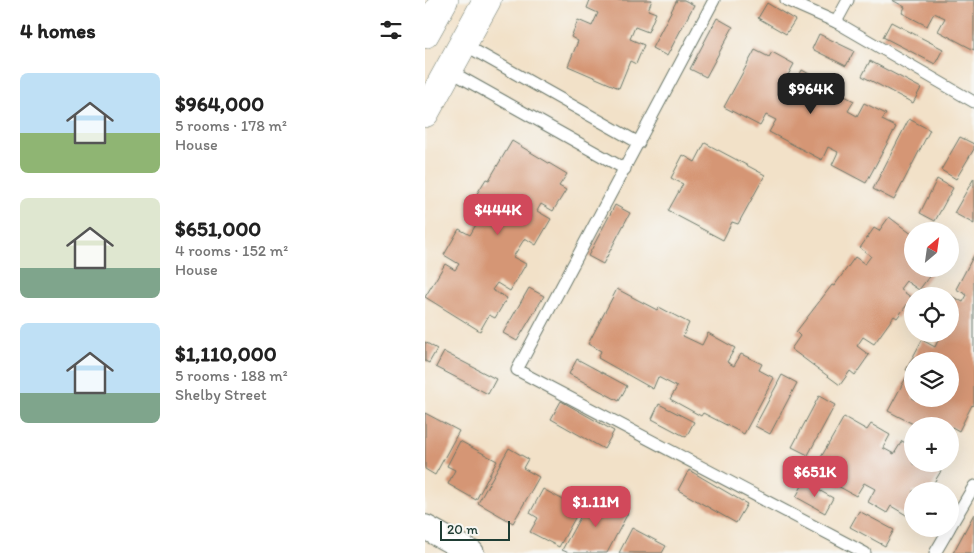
<!DOCTYPE html>
<html lang="en">
<head>
<meta charset="utf-8">
<style>
  body { margin:0; font-family:Itim,sans-serif; background:#f2f2f2; color:#222; height:100vh; display:flex; flex-direction:column; font-size:19px; white-space:nowrap }
  * { box-sizing:border-box; margin:0 }
  p { font-size:16px; color:#767676 }
  .icon { flex:none; width:28px; height:28px; fill:none; stroke:currentColor; stroke-width:2; stroke-linecap:round; stroke-linejoin:round }
  .map { position:relative; flex:1; overflow:hidden }
  .drawer { display:flex; flex-direction:column; background:#fff; width:425px }
  .drawer>* { flex:none }
  .needle { width:32px; rotate:29deg }
  .controls { position:absolute; left:479px; top:222px; display:grid; gap:10px }
  .controls a { display:grid; place-items:center; width:55px; height:55px; border-radius:50%; background:#fff; box-shadow:0 5px 20px #0002; font-size:25px }
  .scale { position:absolute; left:15px; bottom:12px; width:70px; box-sizing:border-box; padding-left:5px; border:2px solid #1f3d34; border-top:0; font-size:14px; line-height:18px; white-space:nowrap; color:#1f3d34; -webkit-text-stroke:4px #f6f6f2; paint-order:stroke }
  .price { position:absolute; translate:-50% -42px; padding:0 11px; border-radius:10px; background:#d1495b; color:#fff; font-size:16px; line-height:32px; filter:drop-shadow(0 1px 2px #0008) }
  .price::after { content:''; position:absolute; left:50%; top:30px; width:15px; height:11px; margin-left:-8px; background:inherit; clip-path:polygon(0 0,100% 0,50% 100%) }
  .price.current { background:#222; color:#fff }
  ul { padding:0; list-style:none }
  li { display:flex; align-items:center; gap:15px; height:125px; padding:0 20px }
  li span { display:grid; place-items:center; flex:none; width:140px; height:100px; border-radius:8px; color:#555 }
  li>.icon { margin-inline-start:auto }
  span .icon { width:60px; height:60px; fill:#fffc; stroke-width:1 }
  li b { font-size:21px }
  h2 { display:flex; justify-content:space-between; align-items:center; height:60px; padding:0 20px; font-size:21px }
  main { display:flex; flex:1; min-height:0 }
  .map>svg:first-child { display:block }
</style>
</head>
<body>
<main>
<section class="drawer">
<h2>4 homes<svg class="icon" aria-label="filters" viewBox="0 0 24 24"><path d="M4 7h16M4 17h16"/><circle cx="9" cy="7" r="2"/><circle cx="15" cy="17" r="2"/></svg></h2>
<ul>
<li><span style="background:linear-gradient(#bfe0f5 60%,#8fb573 0)"><svg class="icon" aria-label="home" viewBox="0 0 24 24"><path d="M3 11l9-7 9 7M6 9v11h12V9"/></svg></span><div><b>$964,000</b><p>5 rooms · 178 m²</p><p>House</p></div></li>
<li><span style="background:linear-gradient(#dfe7d0 70%,#7fa58c 0)"><svg class="icon" aria-label="home" viewBox="0 0 24 24"><path d="M3 11l9-7 9 7M6 9v11h12V9"/></svg></span><div><b>$651,000</b><p>4 rooms · 152 m²</p><p>House</p></div></li>
<li><span style="background:linear-gradient(#bfe0f5 70%,#7fa58c 0)"><svg class="icon" aria-label="home" viewBox="0 0 24 24"><path d="M3 11l9-7 9 7M6 9v11h12V9"/></svg></span><div><b>$1,110,000</b><p>5 rooms · 188 m²</p><p>Shelby Street</p></div></li>
</ul>
</section>
<div class="map">
<svg width="549" height="553" viewBox="0 0 549 553">
  <rect width="100%" height="100%" fill="#f6f6f2"/>
  <filter id="ink" filterUnits="userSpaceOnUse"><feTurbulence type="fractalNoise" baseFrequency=".02" numOctaves="2"/><feDisplacementMap in="SourceGraphic" scale="10" xChannelSelector="R" yChannelSelector="G"/><feConvolveMatrix kernelMatrix="1 2 1 2 8 2 1 2 1" color-interpolation-filters="sRGB"/></filter>
  <filter id="wash" filterUnits="userSpaceOnUse"><feTurbulence type="fractalNoise" baseFrequency=".0096" numOctaves="4" result="noise"/><feDisplacementMap in="SourceGraphic" scale="20" xChannelSelector="R" yChannelSelector="G"/><feGaussianBlur stdDeviation="1.12" result="paint"/><feColorMatrix in="noise" values="0 0 0 0 0 0 0 0 0 0 0 0 0 0 0 0 0 1.4 0 .05"/><feComposite in="paint" operator="in"/></filter>
  <g filter="url(#wash)">
    <rect width="100%" height="100%" fill="#f2e1c8"/>
    <g id="blocks">
      <g fill="#d59675" fill-rule="evenodd">
        <polygon points="165,0 227,0 223,10 231,13 223,32 210,27 205,39 219,45 211,64 205,61 194,88 143,66 153,41 146,37 153,20 167,26 173,13 162,8"/>
        <polygon points="252,0 259,0 269,5 242,56 227,48"/>
        <polygon points="467,0 549,0 549,50 513,31 520,18 509,13 502,26 477,13 480,7"/>
        <polygon points="342,3 370,20 361,34 333,18"/>
        <polygon points="292,18 308,27 281,77 265,69"/>
        <polygon points="466,22 518,49 510,64 458,37"/>
        <polygon points="394,34 429,51 421,66 387,49"/>
        <polygon points="330,50 344,57 347,52 369,64 362,77 371,82 377,70 397,81 396,83 429,101 423,111 432,116 439,103 461,114 457,120 471,127 441,183 407,165 413,152 403,147 397,160 344,132 351,120 341,115 335,126 299,107"/>
        <polygon points="445,61 496,88 488,103 437,76"/>
        <polygon points="484,119 505,130 469,200 448,189"/>
        <polygon points="535,137 549,144 549,149 531,179 516,170"/>
        <polygon points="87,141 142,174 134,186 141,190 128,211 116,204 112,211 126,219 111,245 100,238 88,257 101,264 85,291 72,283 67,290 82,298 70,318 64,315 55,331 0,297 20,264 30,270 34,264 19,255 34,229 45,235 56,216 43,208 61,179 64,180"/>
        <polygon points="280,143 340,175 313,224 307,222 298,240 243,211 258,184 246,178 258,155 270,162"/>
        <polygon points="549,178 549,224 529,213"/>
        <polygon points="512,179 528,188 510,221 495,213"/>
        <polygon points="190,205 205,213 178,264 163,256"/>
        <polygon points="464,217 488,235 488,269 509,270 494,290 481,281 475,289 487,298 472,318 469,316 449,344 438,337 432,346 444,355 430,375 425,371 415,385 366,349 375,336 371,332 407,285 409,286 430,257 440,264 446,256 435,248 449,228 454,231"/>
        <path d="M549 255V405L548 406 547 405 534 431 527 427 525 431V426H492L463 411 484 372 481 370 497 340 510 347 516 334H525V296H521L522 294 538 302 542 295 531 289ZM488 361H525V399H488Z"/>
        <polygon points="104,288 119,296 92,341 78,333"/>
        <polygon points="192,289 232,310 234,307 264,323 258,336 277,345 283,333 310,348 302,362 309,366 316,354 337,364 334,370 349,378 319,434 278,413 276,416 245,399 252,387 233,377 228,389 173,358 176,351 163,344"/>
        <polygon points="0,342 12,349 4,363 0,361"/>
        <polygon points="19,352 71,379 63,394 11,367"/>
        <polygon points="152,359 202,386 194,401 144,374"/>
        <polygon points="357,375 372,383 345,434 330,426"/>
        <polygon points="394,396 410,405 383,455 367,447"/>
        <polygon points="136,401 189,431 179,449 126,419"/>
        <polygon points="234,404 269,422 261,437 227,419"/>
        <polygon points="0,413 34,431 10,475 0,469"/>
        <polygon points="419,417 442,430 446,424 465,435 458,448 469,454 477,441 488,447 488,464 504,464 516,471 504,491 488,491 488,519 466,506 462,513 443,502 450,489 439,483 431,496 411,485 415,479 391,466"/>
        <polygon points="35,441 72,461 51,500 23,484 30,470 22,466"/>
        <polygon points="84,448 103,459 98,468 114,477 88,523 53,503"/>
        <polygon points="264,470 322,504 311,523 253,490"/>
        <polygon points="379,482 408,498 400,513 371,497"/>
        <polygon points="118,489 155,509 134,547 105,532 113,518 105,513"/>
        <polygon points="168,494 203,513 182,553 144,553 137,550"/>
        <polygon points="434,511 469,530 460,546 425,527"/>
        <polygon points="549,514 549,553 528,553"/>
        <polygon points="207,528 241,546 237,553 194,553"/>
      </g>
    </g>
  </g>
  <g filter="url(#ink)">
    <use href="#blocks" fill-opacity="0" stroke="#697668" stroke-width="1"/>
    <g fill="none" stroke-linecap="round" stroke-linejoin="round">
      <defs>
        <g id="lane">
          <polyline points="289,0 92,370 440,553"/>
          <polyline points="361,0 411,22 423,0"/>
          <polyline points="411,22 549,102"/>
          <polyline points="38,44 214,143"/>
          <polyline points="23,70 200,169"/>
          <polyline points="525,527 549,486"/>
          <polyline points="510,553 524,529"/>
        </g>
        <polyline id="street" points="0,527 47,553"/>
        <g id="secondary">
          <polyline points="0,34 19,0"/>
          <polyline points="0,113 62,0"/>
        </g>
      </defs>
      <use href="#lane" stroke="#697668" stroke-width="13"/>
      <use href="#street" stroke="#697668" stroke-width="26"/>
      <use href="#secondary" stroke="#697668" stroke-width="29"/>
      <use href="#lane" stroke="#fff" stroke-width="11"/>
      <use href="#street" stroke="#fff" stroke-width="24"/>
      <use href="#secondary" stroke="#fff" stroke-width="28"/>
    </g>
  </g>
</svg>
<div class="controls">
<a><svg class="needle" viewBox="-14 -14 28 28"><path d="M0-13l5 13h-10z" fill="#e53935"/><path d="M0 13l5-13h-10z" fill="#767676"/></svg></a>
<a><svg class="icon" aria-label="locate" viewBox="0 0 24 24"><circle cx="12" cy="12" r="6"/><path d="M12 2v4M12 18v4M2 12h4M18 12h4"/></svg></a>
<a><svg class="icon" aria-label="layers" viewBox="0 0 24 24"><path d="M12 4l9 5-9 5-9-5zM3 14l9 5 9-5"/></svg></a>
<a>+</a>
<a>−</a>
</div>
<div class="scale">20 m</div>
<b class="price current" style="left:386px;top:115px">$964K</b>
<b class="price" style="left:73px;top:236px">$444K</b>
<b class="price" style="left:390px;top:498px">$651K</b>
<b class="price" style="left:171px;top:528px">$1.11M</b>
</div>
</main>
</body>
</html>
